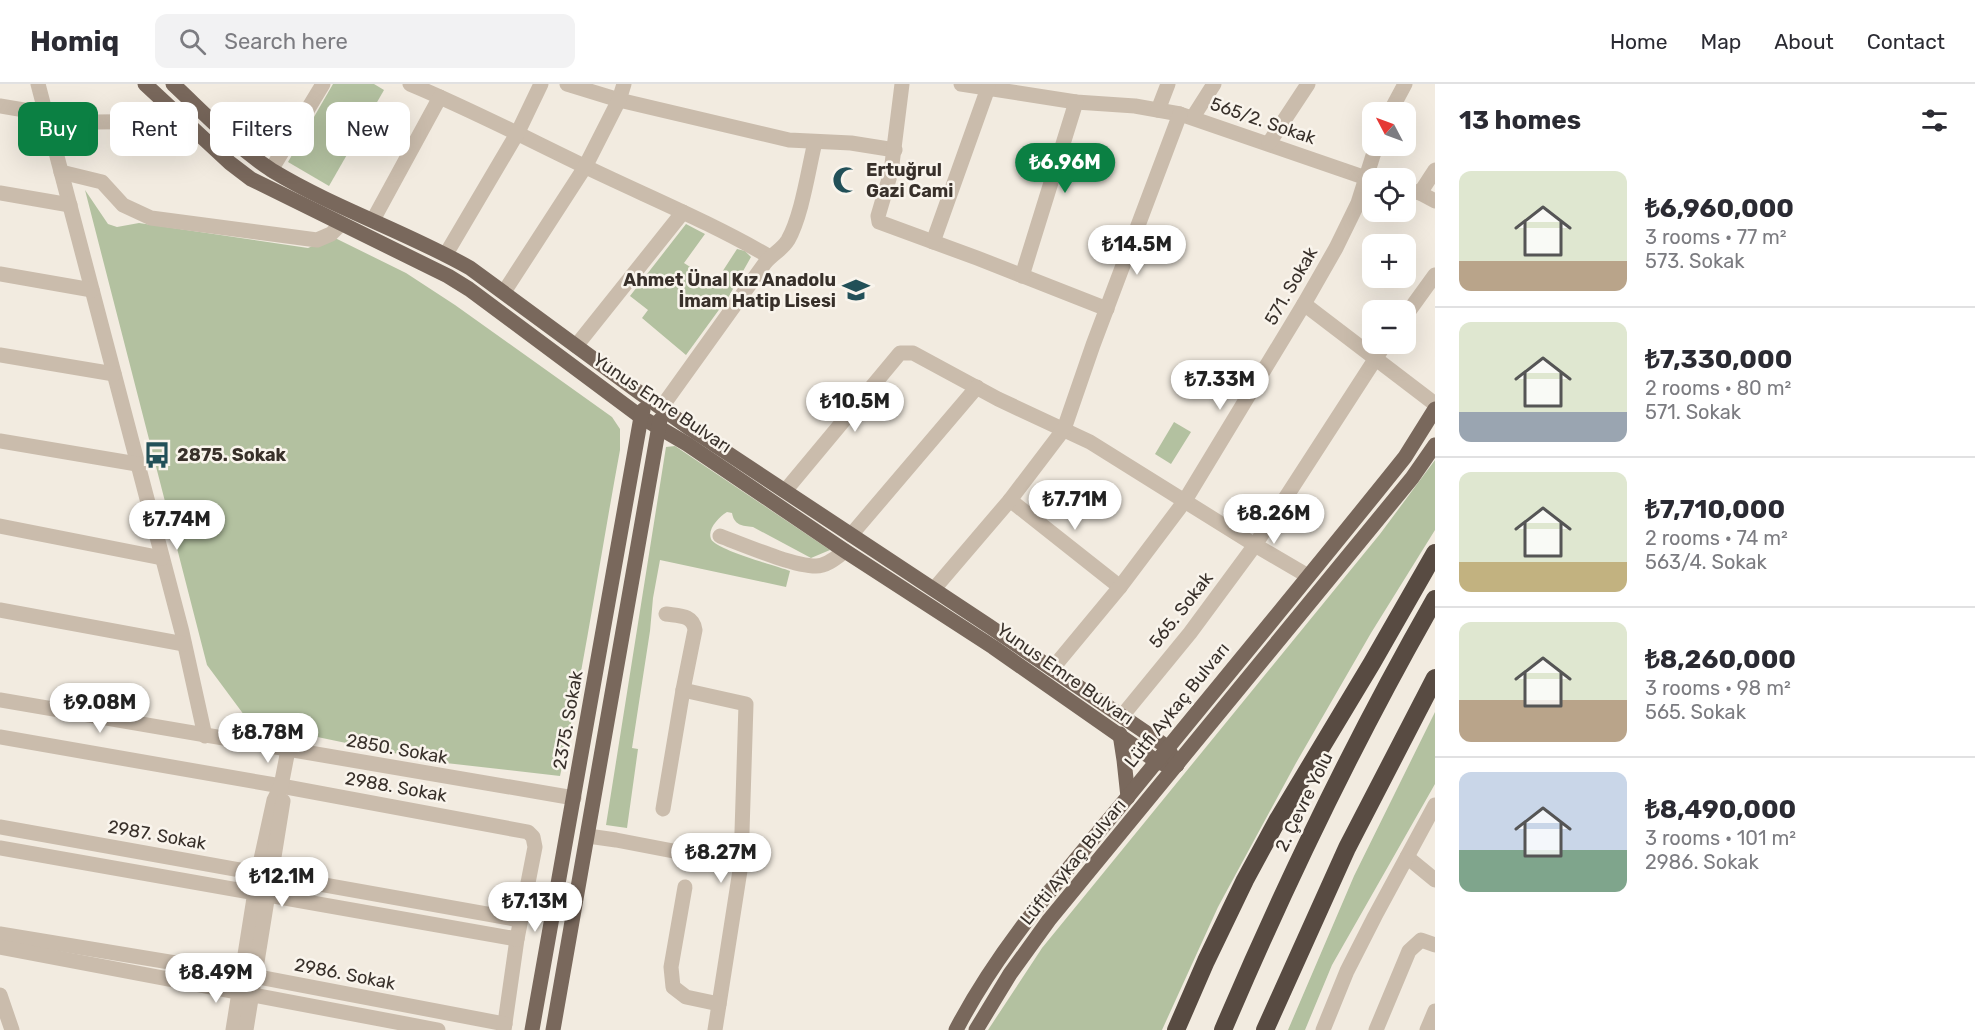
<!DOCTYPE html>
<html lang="en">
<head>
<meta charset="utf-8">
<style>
  body { margin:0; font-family:Rubik,sans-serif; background:#f2f2f3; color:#2b2b33; height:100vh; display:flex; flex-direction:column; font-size:22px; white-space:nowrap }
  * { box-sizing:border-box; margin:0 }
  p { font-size:20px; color:#7c7c81 }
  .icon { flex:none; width:33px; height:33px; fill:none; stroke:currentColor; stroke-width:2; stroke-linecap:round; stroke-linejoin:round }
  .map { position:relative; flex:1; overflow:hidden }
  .side { display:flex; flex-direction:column; background:#fff; width:540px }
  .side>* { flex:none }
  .hud { position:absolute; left:18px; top:18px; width:570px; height:54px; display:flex; gap:12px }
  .needle { width:39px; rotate:311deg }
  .buttons { position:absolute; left:1362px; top:18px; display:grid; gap:12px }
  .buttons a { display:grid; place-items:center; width:54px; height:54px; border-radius:12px; background:#fff; box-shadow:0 6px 24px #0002; font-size:30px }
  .price { position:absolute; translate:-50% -51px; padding:0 14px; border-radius:21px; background:#fff; color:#222; font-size:20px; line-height:39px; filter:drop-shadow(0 2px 3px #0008) }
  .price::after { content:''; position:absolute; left:50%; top:36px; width:18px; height:14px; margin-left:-9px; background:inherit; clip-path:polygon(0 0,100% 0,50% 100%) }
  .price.on { background:#0b8043; color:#fff }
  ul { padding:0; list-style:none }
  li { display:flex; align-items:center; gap:18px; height:150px; padding:0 24px }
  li+li { border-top:2px solid #e1e1e2 }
  li span { display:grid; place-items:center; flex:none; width:168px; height:120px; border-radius:12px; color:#555 }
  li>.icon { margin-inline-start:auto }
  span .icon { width:72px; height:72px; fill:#fffc; stroke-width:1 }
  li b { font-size:26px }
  h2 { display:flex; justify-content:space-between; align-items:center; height:72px; padding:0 24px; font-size:26px }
  .tag { padding:0 21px; border-radius:12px; background:#fff; box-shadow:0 6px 24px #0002; font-size:21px; line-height:54px }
  .tag.on { background:#0b8043; color:#fff }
  header { display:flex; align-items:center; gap:36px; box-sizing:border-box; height:84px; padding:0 30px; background:#fff; border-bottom:2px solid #e1e1e2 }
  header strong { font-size:28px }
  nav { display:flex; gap:33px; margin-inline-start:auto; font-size:21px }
  .search { width:420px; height:54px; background:#f2f2f3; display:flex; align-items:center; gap:15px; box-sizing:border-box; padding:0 21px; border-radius:12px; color:#7c7c81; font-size:22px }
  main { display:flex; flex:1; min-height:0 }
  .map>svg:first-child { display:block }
</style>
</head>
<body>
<header>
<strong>Homiq</strong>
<div class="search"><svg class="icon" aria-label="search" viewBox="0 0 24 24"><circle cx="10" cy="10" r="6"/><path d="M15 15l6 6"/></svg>Search here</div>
<nav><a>Home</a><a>Map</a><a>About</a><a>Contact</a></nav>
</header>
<main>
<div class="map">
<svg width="1435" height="946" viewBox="0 0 1435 946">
  <rect width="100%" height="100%" fill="#f2ebe0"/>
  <g fill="#b3c1a0">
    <polygon points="333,0 374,0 384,6 329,102 288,78"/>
    <path d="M85 106 108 140 117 143 139 139 308 164 333 153 406 189 455 221 612 333 620 345V366C600 474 584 584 560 692L437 678 250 639 207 581Z"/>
    <polygon points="686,140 705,150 684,179 715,199 737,165 745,167 751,173 729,212 686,271 642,234 648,226 630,212"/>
    <polygon points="1174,338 1191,348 1171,380 1155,370"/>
    <path d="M675 362 830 466 811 474 753 443C742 442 734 441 732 429L727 428C719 433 707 445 711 455 716 466 777 482 790 487L786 503 660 476 653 514 650 547 632 664 638 665 627 744 606 741 666 363Z"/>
    <polygon points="1435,376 1435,446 1371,549 1296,679 1218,823 1162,946 988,946 1042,864 1380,450"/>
    <polygon points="1435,628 1435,700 1332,881 1305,946 1288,946 1354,792"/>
  </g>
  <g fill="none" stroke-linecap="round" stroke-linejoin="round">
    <g stroke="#cabcac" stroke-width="15">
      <polyline points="38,0 182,548 205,652"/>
      <path d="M410 0C470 25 526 54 584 82 646 112 710 138 770 173"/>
      <polyline points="567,0 619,16 789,56 851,59 895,66"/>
      <polyline points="902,0 891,88 878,132 879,138 977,174 1107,225"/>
      <polyline points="961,0 1076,18 1135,22 1180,30 1372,96"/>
      <polyline points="0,22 95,38 183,37"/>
      <polyline points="1158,26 1168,0"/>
      <polyline points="1390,28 1405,0"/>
      <polyline points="1193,33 1214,0"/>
      <polyline points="1269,59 1308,0"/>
      <polyline points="271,86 323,0"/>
      <polyline points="61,88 102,98 123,121 151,134 317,156 331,150 341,140"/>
      <polyline points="1406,105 1420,109 1435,117"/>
      <polyline points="0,109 70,121"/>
      <polyline points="1420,109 1435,86"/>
      <polyline points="373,136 440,13"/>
      <polyline points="933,158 988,4"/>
      <polyline points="446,170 518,48 541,0"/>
      <polyline points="0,190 92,206"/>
      <polyline points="1022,192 1076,18"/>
      <polyline points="504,208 585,83 619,16 624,0"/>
      <polyline points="1304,220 1435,320"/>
      <polyline points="1406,231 1435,191"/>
      <polyline points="576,262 683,128"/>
      <polyline points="0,271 114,290"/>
      <path d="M661 324 765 179C772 170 782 166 788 156 802 131 808 87 815 58"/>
      <polyline points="0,357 137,380"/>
      <polyline points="785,407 900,269 913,269 998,315 1090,358 1255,461 1308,492"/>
      <polyline points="1010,416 1120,503"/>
      <polyline points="0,442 162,474"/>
      <polyline points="851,451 977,303"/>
      <path d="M720 452C744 461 793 482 816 482 827 482 837 473 845 467"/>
      <polyline points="934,505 1010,416 1064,345 1093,261 1180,30"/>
      <polyline points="0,526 184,560"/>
      <polyline points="1052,585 1120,503 1184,418 1304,220 1336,164 1358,119 1376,62"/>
      <polyline points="683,606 746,620 741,780"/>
      <polyline points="0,616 574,714"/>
      <polyline points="1122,632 1190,549 1255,461 1385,260"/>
      <polyline points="0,653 281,702 528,748 533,753 535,763 517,855 504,946"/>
      <path d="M663 725 683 606 695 546C693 531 680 532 666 530"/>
      <polyline points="0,743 520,836"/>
      <polyline points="588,752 616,756 741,780 715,946"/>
      <polyline points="0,764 517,855"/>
      <polyline points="1407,773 1435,796"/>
      <polyline points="685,803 671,883 673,903 686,913 719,920"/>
      <polyline points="0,850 254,892 505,940"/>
      <polyline points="0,863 438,946"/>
      <polyline points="0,911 12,946"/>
      <polyline points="233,946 258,789 274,716 281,702 288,666"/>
      <polyline points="246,946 283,717"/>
      <polyline points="1323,946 1347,887 1375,832 1435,721"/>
      <polyline points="1376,946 1409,867 1421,856 1435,861"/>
      <polyline points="1427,946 1435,927"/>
    </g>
    <g stroke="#79685c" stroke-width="15">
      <polyline points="145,0 230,79 251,95 448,192 469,205 641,333 687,360 845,467 993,563 1156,677 1169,682 1177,681"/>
      <path d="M173 0C205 30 236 63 273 87 336 125 407 148 470 184L640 309 691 345 989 542 1151 652 1167 663 1177 681"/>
      <polyline points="1120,650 1124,676 1128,713"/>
      <polyline points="532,946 641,333 643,326"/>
      <polyline points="553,946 660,336"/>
      <path d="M956 946C1000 861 1065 789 1126 715 1219 601 1313 488 1405 373L1435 325"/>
      <polyline points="976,946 1010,890 1049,836 1412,394 1435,361"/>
    </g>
    <g stroke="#584b42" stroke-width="18">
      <polyline points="1176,946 1206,877 1245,796 1277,737 1372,579 1435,469"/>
      <path d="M1223 946C1286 798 1355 655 1435 515"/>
      <polyline points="1265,946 1347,764 1435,594"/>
    </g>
  </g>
  <defs>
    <symbol id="mosque-bare" viewBox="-9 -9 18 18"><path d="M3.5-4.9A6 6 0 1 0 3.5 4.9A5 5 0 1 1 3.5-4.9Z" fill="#225058" stroke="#f9f4ec" stroke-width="2.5" paint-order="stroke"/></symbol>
    <symbol id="school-bare" viewBox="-9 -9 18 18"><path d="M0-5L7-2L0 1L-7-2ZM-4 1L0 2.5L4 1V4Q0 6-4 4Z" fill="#225058" stroke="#f9f4ec" stroke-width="2.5" paint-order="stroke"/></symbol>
    <symbol id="bus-bare" viewBox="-9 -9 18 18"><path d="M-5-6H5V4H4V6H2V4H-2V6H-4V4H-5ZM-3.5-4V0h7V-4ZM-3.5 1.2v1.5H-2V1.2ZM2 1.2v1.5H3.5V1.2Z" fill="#225058" stroke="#f9f4ec" stroke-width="2.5" paint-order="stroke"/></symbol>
  </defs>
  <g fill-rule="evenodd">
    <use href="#mosque-bare" x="827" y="77" width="38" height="38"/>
    <use href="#school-bare" x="837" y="187" width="38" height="38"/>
    <use href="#bus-bare" x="138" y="352" width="38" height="38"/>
  </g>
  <g text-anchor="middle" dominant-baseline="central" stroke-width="5" stroke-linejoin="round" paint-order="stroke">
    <g font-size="18" fill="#38302a" stroke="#f9f4ec">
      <text transform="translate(1263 37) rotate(19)">565/2. Sokak</text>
      <text transform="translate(1291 202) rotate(-60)">571. Sokak</text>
      <text transform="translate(662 319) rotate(34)">Yunus Emre Bulvarı</text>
      <text transform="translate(1181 526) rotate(-52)">565. Sokak</text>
      <text transform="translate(1065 590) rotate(35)">Yunus Emre Bulvarı</text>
      <text transform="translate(1177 621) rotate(-51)">Lütfi Aykaç Bulvarı</text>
      <text transform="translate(568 636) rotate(-80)">2375. Sokak</text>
      <text transform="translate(397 665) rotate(10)">2850. Sokak</text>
      <text transform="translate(396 703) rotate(10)">2988. Sokak</text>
      <text transform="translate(1304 718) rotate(-64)">2. Çevre Yolu</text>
      <text transform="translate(157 751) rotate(10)">2987. Sokak</text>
      <text transform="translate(1073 778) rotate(-51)">Lüfti Aykaç Bulvarı</text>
      <text transform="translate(345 890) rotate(11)">2986. Sokak</text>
    </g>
    <g font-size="18" font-weight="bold" fill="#38302a" stroke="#f9f4ec" text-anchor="start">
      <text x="866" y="86">Ertuğrul<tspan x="866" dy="21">Gazi Cami</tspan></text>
      <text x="836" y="196" text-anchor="end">Ahmet Ünal Kız Anadolu<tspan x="836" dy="21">İmam Hatip Lisesi</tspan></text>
      <text x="177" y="371">2875. Sokak</text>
    </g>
  </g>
</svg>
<div class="buttons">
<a><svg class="needle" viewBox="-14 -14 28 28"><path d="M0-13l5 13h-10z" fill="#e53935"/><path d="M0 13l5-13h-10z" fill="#7c7c81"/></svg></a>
<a><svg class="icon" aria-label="locate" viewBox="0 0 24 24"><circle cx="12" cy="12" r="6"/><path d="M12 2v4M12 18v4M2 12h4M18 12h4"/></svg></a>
<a>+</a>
<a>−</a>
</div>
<b class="price on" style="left:1065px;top:110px">₺6.96M</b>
<b class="price" style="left:1137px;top:192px">₺14.5M</b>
<b class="price" style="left:1220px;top:327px">₺7.33M</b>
<b class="price" style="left:855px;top:349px">₺10.5M</b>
<b class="price" style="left:1075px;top:447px">₺7.71M</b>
<b class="price" style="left:1274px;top:461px">₺8.26M</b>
<b class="price" style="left:177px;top:467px">₺7.74M</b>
<b class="price" style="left:100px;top:650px">₺9.08M</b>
<b class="price" style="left:268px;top:680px">₺8.78M</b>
<b class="price" style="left:721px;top:800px">₺8.27M</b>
<b class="price" style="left:282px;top:824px">₺12.1M</b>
<b class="price" style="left:535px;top:849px">₺7.13M</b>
<b class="price" style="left:216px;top:920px">₺8.49M</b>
<div class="hud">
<a class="tag on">Buy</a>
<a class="tag">Rent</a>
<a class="tag">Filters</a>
<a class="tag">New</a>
</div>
</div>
<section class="side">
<h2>13 homes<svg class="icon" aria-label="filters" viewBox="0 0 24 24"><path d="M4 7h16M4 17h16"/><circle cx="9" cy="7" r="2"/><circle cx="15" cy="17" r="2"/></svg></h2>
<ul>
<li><span style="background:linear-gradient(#dfe7d0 75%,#b9a48a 0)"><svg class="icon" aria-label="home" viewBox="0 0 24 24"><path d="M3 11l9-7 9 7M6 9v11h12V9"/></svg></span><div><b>₺6,960,000</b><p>3 rooms · 77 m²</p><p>573. Sokak</p></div></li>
<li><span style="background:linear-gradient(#dfe7d0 75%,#9aa5b1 0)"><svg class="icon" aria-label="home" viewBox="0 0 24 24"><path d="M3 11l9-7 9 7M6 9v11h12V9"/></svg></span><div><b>₺7,330,000</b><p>2 rooms · 80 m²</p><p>571. Sokak</p></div></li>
<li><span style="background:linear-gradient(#dfe7d0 75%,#c2b280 0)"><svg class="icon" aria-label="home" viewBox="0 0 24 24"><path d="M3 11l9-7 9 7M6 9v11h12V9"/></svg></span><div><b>₺7,710,000</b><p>2 rooms · 74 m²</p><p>563/4. Sokak</p></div></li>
<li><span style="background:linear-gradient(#dfe7d0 65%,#b9a48a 0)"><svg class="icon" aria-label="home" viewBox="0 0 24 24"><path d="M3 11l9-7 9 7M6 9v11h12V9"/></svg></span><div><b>₺8,260,000</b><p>3 rooms · 98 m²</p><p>565. Sokak</p></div></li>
<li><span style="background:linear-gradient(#c9d6e8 65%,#7fa58c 0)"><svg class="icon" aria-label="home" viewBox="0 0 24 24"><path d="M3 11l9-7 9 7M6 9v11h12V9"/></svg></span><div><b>₺8,490,000</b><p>3 rooms · 101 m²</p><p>2986. Sokak</p></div></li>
</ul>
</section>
</main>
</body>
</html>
